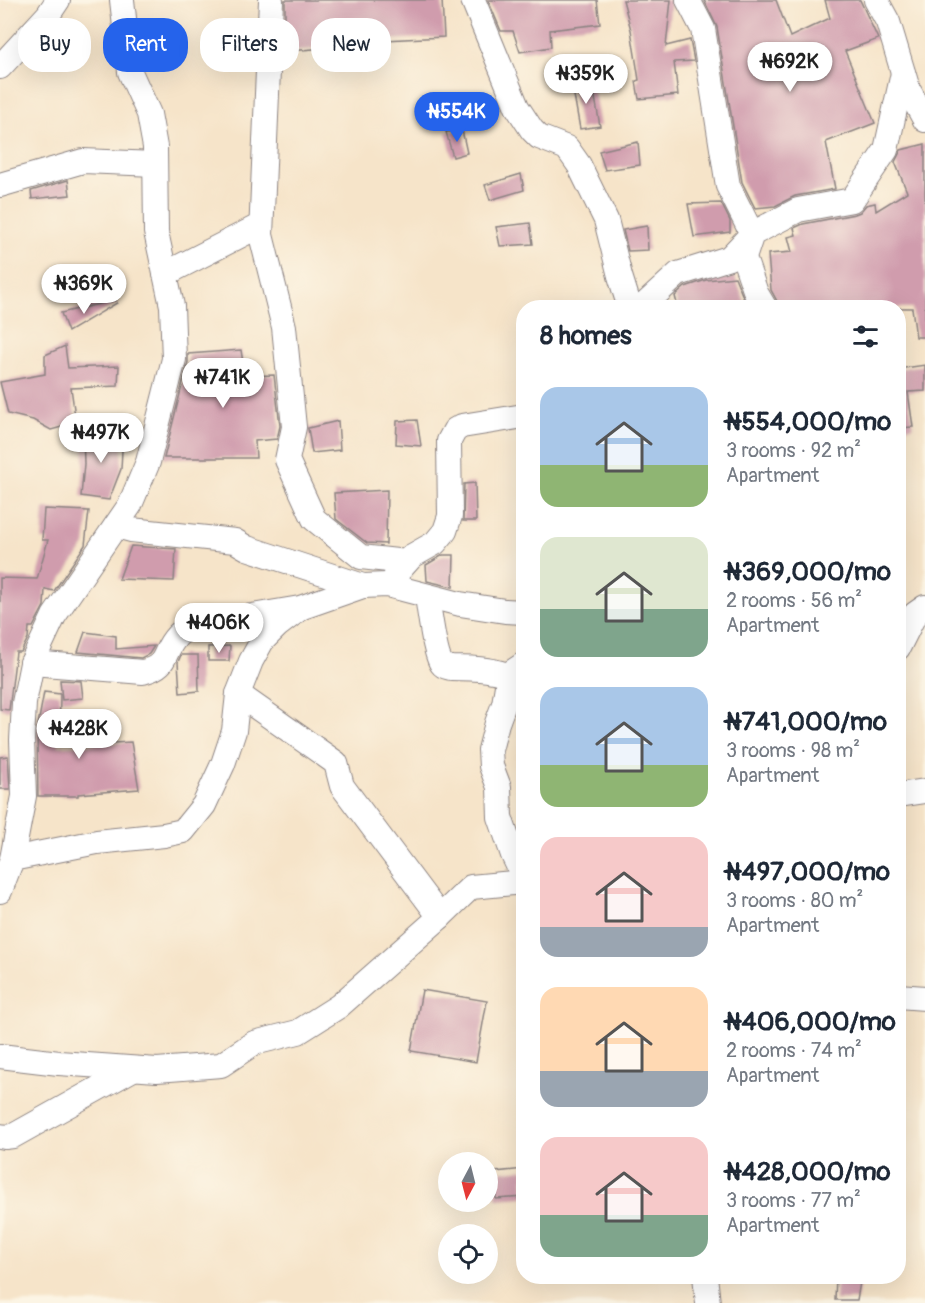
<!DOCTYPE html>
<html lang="en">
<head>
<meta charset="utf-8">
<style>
  body { margin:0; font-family:Pangolin,sans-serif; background:#f2f2f3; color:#1f2937; height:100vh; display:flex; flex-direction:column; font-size:22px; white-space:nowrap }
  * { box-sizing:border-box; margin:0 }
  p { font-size:20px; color:#747a83 }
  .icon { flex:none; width:33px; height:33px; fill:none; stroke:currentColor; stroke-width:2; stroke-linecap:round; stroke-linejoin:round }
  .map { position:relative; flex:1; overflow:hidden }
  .side { position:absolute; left:516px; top:300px; width:390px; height:984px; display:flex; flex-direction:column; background:#fff; border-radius:24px; box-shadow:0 6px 24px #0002 }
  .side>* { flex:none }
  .banner { position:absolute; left:18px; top:18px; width:408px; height:54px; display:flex; gap:12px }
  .needle { width:39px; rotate:187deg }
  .tools { position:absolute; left:438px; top:1152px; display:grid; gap:12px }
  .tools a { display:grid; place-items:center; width:60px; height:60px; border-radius:50%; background:#fff; box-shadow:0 6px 24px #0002; font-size:30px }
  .price { position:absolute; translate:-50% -51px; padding:0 14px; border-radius:21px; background:#fff; color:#222; font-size:20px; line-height:39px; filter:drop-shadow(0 2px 3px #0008) }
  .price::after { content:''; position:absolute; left:50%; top:36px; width:18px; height:14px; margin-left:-9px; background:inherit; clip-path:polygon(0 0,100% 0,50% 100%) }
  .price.on { background:#2563eb; color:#fff }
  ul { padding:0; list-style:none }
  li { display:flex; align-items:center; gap:18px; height:150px; padding:0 24px }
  li span { display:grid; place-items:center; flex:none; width:168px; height:120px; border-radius:18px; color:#555 }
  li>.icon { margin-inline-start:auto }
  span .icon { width:72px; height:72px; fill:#fffc; stroke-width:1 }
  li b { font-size:26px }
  h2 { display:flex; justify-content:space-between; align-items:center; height:72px; padding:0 24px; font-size:26px }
  .chip { padding:0 21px; border-radius:24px; background:#fff; box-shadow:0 6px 24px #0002; font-size:21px; line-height:54px }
  .chip.on { background:#2563eb; color:#fff }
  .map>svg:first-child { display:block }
</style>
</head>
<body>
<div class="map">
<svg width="925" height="1303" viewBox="0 0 925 1303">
  <rect width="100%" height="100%" fill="#fcf5e5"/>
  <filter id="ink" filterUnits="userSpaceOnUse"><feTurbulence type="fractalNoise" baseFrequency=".0167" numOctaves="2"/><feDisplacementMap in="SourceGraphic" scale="12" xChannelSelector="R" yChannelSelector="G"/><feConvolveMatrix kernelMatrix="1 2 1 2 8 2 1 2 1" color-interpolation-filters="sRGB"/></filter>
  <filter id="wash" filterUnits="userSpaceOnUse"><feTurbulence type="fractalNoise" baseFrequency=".008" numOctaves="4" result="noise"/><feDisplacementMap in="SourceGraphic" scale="24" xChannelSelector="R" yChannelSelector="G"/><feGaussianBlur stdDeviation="1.35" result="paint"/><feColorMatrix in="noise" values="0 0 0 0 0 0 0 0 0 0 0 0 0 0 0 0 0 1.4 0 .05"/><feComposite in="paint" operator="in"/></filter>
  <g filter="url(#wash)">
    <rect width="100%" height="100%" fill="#f6e4c9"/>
    <g id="blocks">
      <g fill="#d09cad">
        <polygon points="285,0 442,0 444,37 365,41 365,39 326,45 326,48 289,51 285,17"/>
        <polygon points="488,0 597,0 600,24 550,30 551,47 520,52 513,31 501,31"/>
        <polygon points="623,0 671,0 666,46 690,40 694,61 674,62 678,95 639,99 636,81 639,80 631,30"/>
        <polygon points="704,0 776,0 790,37 830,18 825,0 860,0 878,39 845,51 875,123 826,142 835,189 795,196 775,206 755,208 742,182 717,27"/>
        <polygon points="592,80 600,126 580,129 572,84"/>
        <polygon points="462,130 467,153 453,157 446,132"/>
        <polygon points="638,142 640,165 605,170 599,151"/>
        <polygon points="925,144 925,337 916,337 912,308 779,307 777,301 771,290 768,254 792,252 788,237 796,235 794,228 803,224 855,214 860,212 866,205 875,203 876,211 907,192 895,162 901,150"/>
        <polygon points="521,174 524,190 490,200 485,185"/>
        <polygon points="68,180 70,195 32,199 31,191"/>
        <polygon points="721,203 730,221 730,232 694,237 688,204"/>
        <polygon points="530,223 533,244 500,246 496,227"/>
        <polygon points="647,226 648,250 628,251 623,230"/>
        <polygon points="735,277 745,302 745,308 678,308 675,296 685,287 706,280"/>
        <polygon points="116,300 117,303 68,332 61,313"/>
        <polygon points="65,346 68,368 119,366 118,386 71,388 76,423 51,430 33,420 8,414 0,382 45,374 45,355"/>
        <polygon points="241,350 245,376 274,375 280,426 277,439 255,441 256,458 164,458 188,362 188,354"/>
        <polygon points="925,365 925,391 908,392 913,427 898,428 898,369"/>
        <polygon points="417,420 421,446 396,444 397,421"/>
        <polygon points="338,421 340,450 312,453 308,428"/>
        <polygon points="123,432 121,469 109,500 81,496 84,464 83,433"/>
        <polygon points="475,483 476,521 463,521 464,484"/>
        <polygon points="387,490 386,544 367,543 336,519 334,493"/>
        <polygon points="44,509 89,511 85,545 54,591 45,589 44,606 33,627 29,627 28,638 21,652 16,652 9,710 0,709 0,578 37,579 48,540 42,540"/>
        <polygon points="131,546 176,549 174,581 119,579"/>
        <polygon points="443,555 454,555 453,587 427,581 426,565"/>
        <polygon points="85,632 116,636 116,649 154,646 149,654 141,658 78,652"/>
        <polygon points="230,646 229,661 208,661 208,647"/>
        <polygon points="181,655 198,655 199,691 180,693 178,662"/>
        <polygon points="60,680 81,681 83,698 62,700"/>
        <polygon points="44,692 60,694 59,746 131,742 139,789 78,794 78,796 38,796 37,730"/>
        <polygon points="8,756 10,789 0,789 0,757"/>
        <polygon points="422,990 487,1001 476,1062 411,1051"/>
        <polygon points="524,1169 524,1197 496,1199 495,1172"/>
        <polygon points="836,1276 861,1276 857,1300 835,1300"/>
      </g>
    </g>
  </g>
  <g filter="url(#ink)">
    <use href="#blocks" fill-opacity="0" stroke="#8c8382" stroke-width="1.5"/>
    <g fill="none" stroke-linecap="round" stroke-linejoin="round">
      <defs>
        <g id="minor">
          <polyline points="271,0 261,235 284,327 294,427 287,460 314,519 361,557 406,562"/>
          <polyline points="473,0 517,107 532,130 539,137 567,148 579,165 606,220 620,276 630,308"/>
          <polyline points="876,0 888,22 908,89 925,120"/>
          <polyline points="0,67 48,15 58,0"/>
          <polyline points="0,185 83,161 155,164"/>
          <polyline points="165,274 261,225"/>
          <polyline points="641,308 678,274 729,258 752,234 728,186 703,29 688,0"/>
          <polyline points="765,308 756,293 744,258 752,234 798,210 852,200 886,150 903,73"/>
          <polyline points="116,526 131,530 235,541 247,548 363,586"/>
          <polyline points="396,574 412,556 435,543 445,531 450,516 449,441 455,430 462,426 524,416"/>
          <path d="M427 596C429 609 435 656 442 664 444 667 447 667 451 668 476 668 499 669 521 681"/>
          <polyline points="898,648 915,614 925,607"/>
          <path d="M32 663 143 672C170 665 161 653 177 636 181 631 188 629 193 626L300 608 363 586 387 585 460 604 505 611 524 612"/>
          <polyline points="524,664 509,674 504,704 497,723 490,750 491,766 499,787 500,817 513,855 524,878"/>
          <polyline points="238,694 336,763 342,786 440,917"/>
          <polyline points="898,795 925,791"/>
          <polyline points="12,859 97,842 164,835 183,831 204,805 223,764 234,731 238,694 251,661 262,641 277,626 298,610"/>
          <polyline points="0,891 12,859 24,796 22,740 24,703 32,663 54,616 130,505 148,462 174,359 172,306 156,232 155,147 149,114 130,72 122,0"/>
          <polyline points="898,996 925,998"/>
          <polyline points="0,1056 59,1063 157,1070 221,1065 254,1043 298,1032 339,1006 440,917 471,887 524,882"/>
          <polyline points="0,1136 5,1137 13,1136 133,1069"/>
          <polyline points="705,1276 708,1303"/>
        </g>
      </defs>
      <use href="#minor" stroke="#8c8382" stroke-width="26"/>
      <use href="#minor" stroke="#fff" stroke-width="24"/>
    </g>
  </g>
</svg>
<div class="tools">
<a><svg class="needle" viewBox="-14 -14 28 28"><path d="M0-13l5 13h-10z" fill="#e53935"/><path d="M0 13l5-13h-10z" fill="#747a83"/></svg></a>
<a><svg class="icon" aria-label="locate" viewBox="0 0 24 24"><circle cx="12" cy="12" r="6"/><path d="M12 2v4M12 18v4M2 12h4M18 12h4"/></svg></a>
</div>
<b class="price" style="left:790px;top:93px">₦692K</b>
<b class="price" style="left:586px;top:105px">₦359K</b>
<b class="price on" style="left:457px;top:143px">₦554K</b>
<b class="price" style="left:84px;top:315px">₦369K</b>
<b class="price" style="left:223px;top:409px">₦741K</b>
<b class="price" style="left:101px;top:464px">₦497K</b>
<b class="price" style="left:219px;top:654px">₦406K</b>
<b class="price" style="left:79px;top:760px">₦428K</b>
<div class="banner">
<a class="chip">Buy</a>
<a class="chip on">Rent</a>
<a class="chip">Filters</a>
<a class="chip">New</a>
</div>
<section class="side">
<h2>8 homes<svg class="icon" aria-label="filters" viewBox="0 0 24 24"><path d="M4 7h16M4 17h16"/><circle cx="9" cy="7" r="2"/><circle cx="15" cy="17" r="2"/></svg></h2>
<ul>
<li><span style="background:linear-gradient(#a9c7e8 65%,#8fb573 0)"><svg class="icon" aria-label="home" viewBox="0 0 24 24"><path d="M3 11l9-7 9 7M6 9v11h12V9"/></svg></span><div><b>₦554,000/mo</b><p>3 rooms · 92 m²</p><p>Apartment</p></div></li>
<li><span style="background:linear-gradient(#dfe7d0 60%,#7fa58c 0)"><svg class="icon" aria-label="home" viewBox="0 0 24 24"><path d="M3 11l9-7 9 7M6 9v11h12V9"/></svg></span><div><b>₦369,000/mo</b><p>2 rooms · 56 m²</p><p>Apartment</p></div></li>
<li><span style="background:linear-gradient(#a9c7e8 65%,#8fb573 0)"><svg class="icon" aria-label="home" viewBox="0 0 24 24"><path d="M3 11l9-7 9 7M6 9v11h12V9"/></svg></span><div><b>₦741,000/mo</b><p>3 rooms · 98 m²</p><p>Apartment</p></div></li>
<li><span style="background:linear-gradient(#f6c9c9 75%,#9aa5b1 0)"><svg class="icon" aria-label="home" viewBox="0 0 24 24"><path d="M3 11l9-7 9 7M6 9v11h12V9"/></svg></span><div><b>₦497,000/mo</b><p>3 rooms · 80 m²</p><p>Apartment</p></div></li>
<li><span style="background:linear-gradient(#ffd9b3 70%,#9aa5b1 0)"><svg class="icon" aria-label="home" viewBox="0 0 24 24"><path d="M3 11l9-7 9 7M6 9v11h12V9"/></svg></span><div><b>₦406,000/mo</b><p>2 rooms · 74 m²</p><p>Apartment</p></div></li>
<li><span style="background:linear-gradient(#f6c9c9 65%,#7fa58c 0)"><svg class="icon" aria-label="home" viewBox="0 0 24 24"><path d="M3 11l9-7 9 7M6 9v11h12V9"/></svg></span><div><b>₦428,000/mo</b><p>3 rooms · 77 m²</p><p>Apartment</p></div></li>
</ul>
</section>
</div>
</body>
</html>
